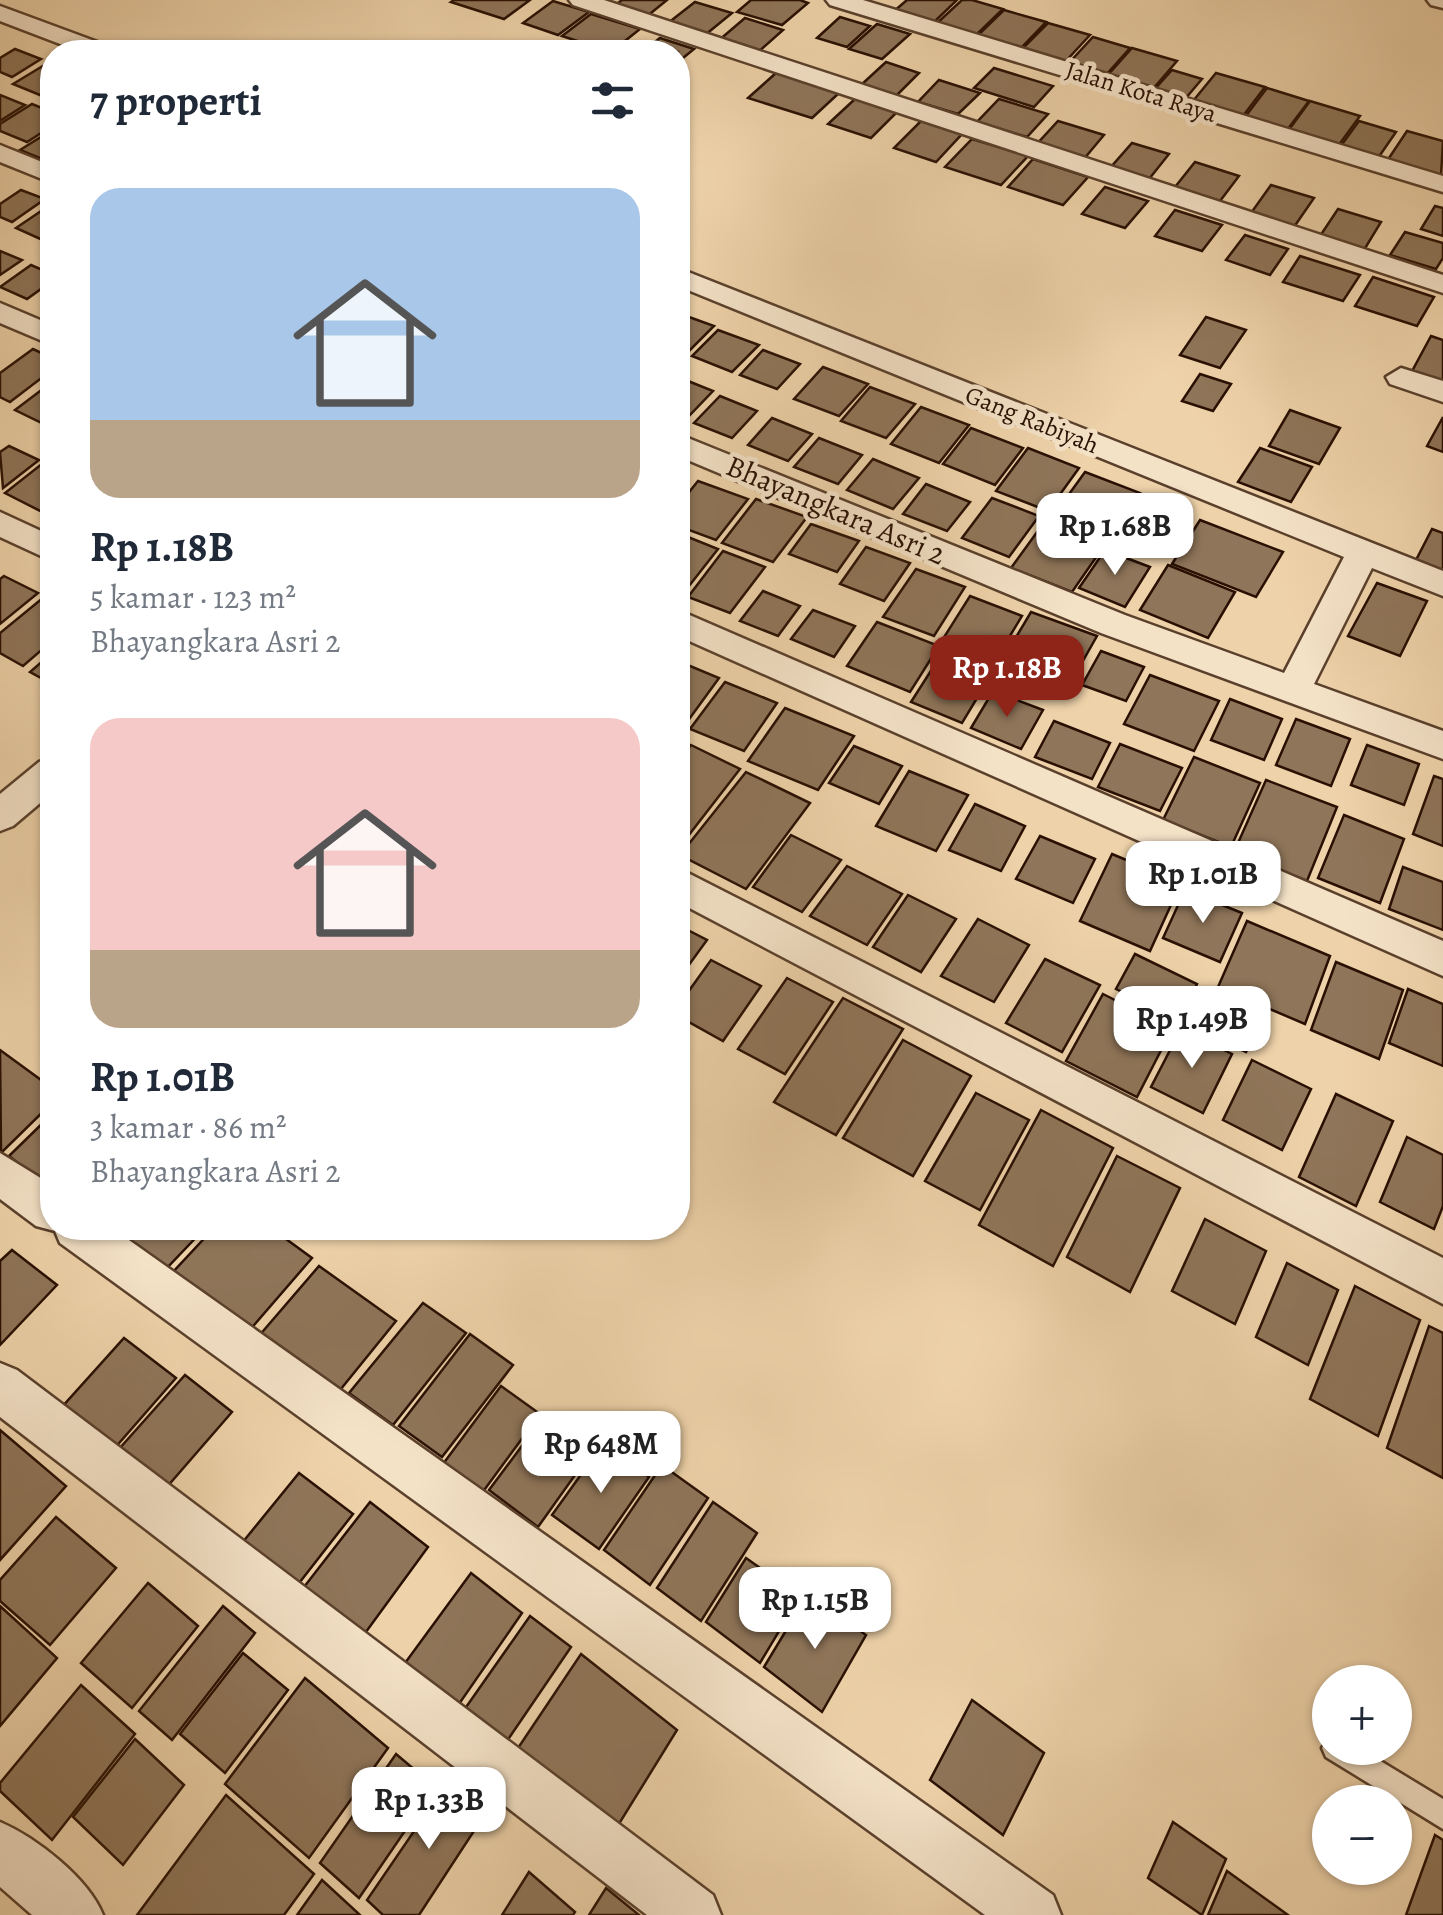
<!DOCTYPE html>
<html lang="id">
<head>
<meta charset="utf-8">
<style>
  body { margin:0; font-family:Alegreya,serif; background:#f6f6f7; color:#1f2937; height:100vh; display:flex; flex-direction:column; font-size:38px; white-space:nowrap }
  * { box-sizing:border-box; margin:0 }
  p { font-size:32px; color:#747a83 }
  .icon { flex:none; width:55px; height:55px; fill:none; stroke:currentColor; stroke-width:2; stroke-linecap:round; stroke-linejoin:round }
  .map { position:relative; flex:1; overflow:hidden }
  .side { position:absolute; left:40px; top:40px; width:650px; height:1200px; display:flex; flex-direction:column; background:#fff; border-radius:40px; box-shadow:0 2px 8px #0004 }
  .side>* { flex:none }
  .tools { position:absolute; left:1312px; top:1665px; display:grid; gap:20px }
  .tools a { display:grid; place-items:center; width:100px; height:100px; border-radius:50%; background:#fff; box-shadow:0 2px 8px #0004; font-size:50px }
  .price { position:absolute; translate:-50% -85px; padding:0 22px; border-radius:20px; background:#fff; color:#222; font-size:32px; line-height:65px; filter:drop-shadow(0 2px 5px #0008) }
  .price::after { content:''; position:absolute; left:50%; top:60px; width:30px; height:22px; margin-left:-15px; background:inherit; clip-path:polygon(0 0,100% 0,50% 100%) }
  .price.selected { background:#8f2418; color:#fff }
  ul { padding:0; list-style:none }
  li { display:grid; align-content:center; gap:20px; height:530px; padding:0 50px }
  li span { display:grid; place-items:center; height:310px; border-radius:30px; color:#555 }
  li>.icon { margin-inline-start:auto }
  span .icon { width:180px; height:180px; fill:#fffc; stroke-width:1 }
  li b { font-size:42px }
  h2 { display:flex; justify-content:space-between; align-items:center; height:120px; padding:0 50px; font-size:42px }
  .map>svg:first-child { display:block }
</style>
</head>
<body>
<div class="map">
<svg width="1443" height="1915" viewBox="0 0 1443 1915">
  <rect width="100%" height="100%" fill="#eed2a9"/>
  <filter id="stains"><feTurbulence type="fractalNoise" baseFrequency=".002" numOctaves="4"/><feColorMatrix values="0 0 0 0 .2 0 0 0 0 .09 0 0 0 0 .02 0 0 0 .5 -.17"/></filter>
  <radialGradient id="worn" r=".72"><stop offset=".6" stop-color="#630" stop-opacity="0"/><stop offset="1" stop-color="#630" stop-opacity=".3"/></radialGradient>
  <g fill="#8f7559" stroke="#291003" stroke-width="2.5">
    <polygon points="454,0 530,0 504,19 451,2"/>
    <polygon points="622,0 667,0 646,17 614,6"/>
    <polygon points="751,0 800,0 808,3 782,25 737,12"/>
    <polygon points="907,0 957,0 932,24 893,12"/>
    <polygon points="962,0 972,0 1003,9 974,37 935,25"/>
    <polygon points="553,1 589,12 558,35 523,23"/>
    <polygon points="695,2 732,13 705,35 668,23"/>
    <polygon points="1004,10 1046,22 1019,50 976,37"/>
    <polygon points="591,14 640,29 611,52 562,36"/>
    <polygon points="840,17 870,26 847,47 817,38"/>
    <polygon points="745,18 783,30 757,53 718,41"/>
    <polygon points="1048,23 1090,35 1064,63 1021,50"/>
    <polygon points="877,24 910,34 882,59 849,49"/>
    <polygon points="1093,37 1130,48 1105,76 1067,65"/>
    <polygon points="660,38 694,49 678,62 678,52 642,52"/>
    <polygon points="1132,48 1177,61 1152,90 1107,76"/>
    <polygon points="15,49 41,59 12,77 0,72 0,58"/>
    <polygon points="886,62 919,73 896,96 861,85"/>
    <polygon points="46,64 52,66 52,87 40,95 13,84"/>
    <polygon points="994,68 1053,86 1034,107 974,88"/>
    <polygon points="1172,70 1202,79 1185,99 1154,90"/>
    <polygon points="776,73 839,93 812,118 748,98"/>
    <polygon points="1216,73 1265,87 1243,116 1193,101"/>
    <polygon points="939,80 980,93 958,114 918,102"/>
    <polygon points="1267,88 1309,101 1287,130 1245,117"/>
    <polygon points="0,95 25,105 0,121"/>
    <polygon points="855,99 897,112 871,138 828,124"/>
    <polygon points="999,99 1048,114 1027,137 977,122"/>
    <polygon points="1310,101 1360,116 1338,146 1288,131"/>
    <polygon points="32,104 52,112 52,126 27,142 0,131 0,124"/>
    <polygon points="921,121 962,134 936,162 894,148"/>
    <polygon points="1058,121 1104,135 1083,160 1036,145"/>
    <polygon points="1359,121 1396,132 1378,158 1340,147"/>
    <polygon points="52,130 52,163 20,150"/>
    <polygon points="1407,131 1443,141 1441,176 1387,161"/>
    <polygon points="972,139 1028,156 1001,185 945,167"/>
    <polygon points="1132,143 1169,154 1149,179 1111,167"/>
    <polygon points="1033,159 1088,177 1063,205 1008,187"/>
    <polygon points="1195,162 1239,176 1220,201 1175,187"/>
    <polygon points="1271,185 1314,198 1294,227 1251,213"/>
    <polygon points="1105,187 1148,201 1125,228 1082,214"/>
    <polygon points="21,190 45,199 12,222 0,217 0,204"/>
    <polygon points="50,205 52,238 47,242 16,228"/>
    <polygon points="1435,206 1443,208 1443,236 1421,229"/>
    <polygon points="1338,209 1381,222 1364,250 1320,236"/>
    <polygon points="1175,210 1222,225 1202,251 1155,236"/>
    <polygon points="1405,232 1443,243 1443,258 1436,269 1390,255"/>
    <polygon points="1245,235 1288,249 1270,275 1226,260"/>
    <polygon points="0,251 22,260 0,275"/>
    <polygon points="1300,256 1360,275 1343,301 1283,282"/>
    <polygon points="31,265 52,274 52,281 27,299 0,287"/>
    <polygon points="1373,277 1434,297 1417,326 1355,306"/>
    <polygon points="678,313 714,326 686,354 678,351"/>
    <polygon points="1206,317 1246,330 1220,368 1180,355"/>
    <polygon points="718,330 759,345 732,372 692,356"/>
    <polygon points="1431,336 1443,340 1443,384 1411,373"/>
    <polygon points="33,349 52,358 52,370 10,402 0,397 0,373"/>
    <polygon points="763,350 800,364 777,389 740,375"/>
    <polygon points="823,367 868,384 839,416 794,399"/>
    <polygon points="1200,374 1231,384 1213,411 1182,401"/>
    <polygon points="678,377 713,391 687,418 678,414"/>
    <polygon points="52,382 52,428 15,410"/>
    <polygon points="870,387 915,404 886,438 841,421"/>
    <polygon points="720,396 757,411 732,438 694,423"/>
    <polygon points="921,407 969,425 939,463 891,444"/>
    <polygon points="1290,410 1340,428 1319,464 1269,446"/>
    <polygon points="1443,417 1443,452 1427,446"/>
    <polygon points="772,418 812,434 788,461 748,445"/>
    <polygon points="971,428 1023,448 995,485 943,464"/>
    <polygon points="819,438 862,455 838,484 794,467"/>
    <polygon points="9,446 39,460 3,488 0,452"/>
    <polygon points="1028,448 1079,468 1048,511 996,491"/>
    <polygon points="1260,448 1312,467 1291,502 1238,482"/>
    <polygon points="52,456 52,517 5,493"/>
    <polygon points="873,459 919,478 893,509 847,490"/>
    <polygon points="1085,472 1140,493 1111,537 1054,515"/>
    <polygon points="698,481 748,499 716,540 678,526 678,506"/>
    <polygon points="926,484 970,502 947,531 903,514"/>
    <polygon points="1149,495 1188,509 1166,543 1128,528"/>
    <polygon points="992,498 1039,516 1009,557 962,538"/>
    <polygon points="756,499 807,517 773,562 722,543"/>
    <polygon points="1048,517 1108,540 1072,592 1011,568"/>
    <polygon points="1200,520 1283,552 1256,597 1172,564"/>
    <polygon points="811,524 859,541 837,572 789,554"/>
    <polygon points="1432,529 1443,533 1443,570 1416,560"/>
    <polygon points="678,533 718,549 678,600"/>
    <polygon points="866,547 910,563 884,601 840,584"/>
    <polygon points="1105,550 1150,567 1125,607 1079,588"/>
    <polygon points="723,551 765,567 730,613 688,597"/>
    <polygon points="1168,565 1235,592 1208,638 1140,610"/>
    <polygon points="916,569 965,587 934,636 883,617"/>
    <polygon points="4,576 38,593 0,624 0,579"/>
    <polygon points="1377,583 1427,601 1400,656 1348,636"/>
    <polygon points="763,591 800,606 778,636 740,621"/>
    <polygon points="970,596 1022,616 994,662 941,642"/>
    <polygon points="44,597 52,602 52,641 23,666 0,653 0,633"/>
    <polygon points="813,610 855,626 834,657 791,639"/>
    <polygon points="1031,612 1097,636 1063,696 996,671"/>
    <polygon points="877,622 939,646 910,692 847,666"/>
    <polygon points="1101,651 1144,667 1126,701 1082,685"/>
    <polygon points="52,653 52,684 30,672"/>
    <polygon points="941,655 991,675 962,723 911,702"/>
    <polygon points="678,661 719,678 687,722 678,719"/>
    <polygon points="1150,675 1219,701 1194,751 1124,724"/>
    <polygon points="725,682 777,703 744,751 690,729"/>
    <polygon points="993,691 1043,710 1021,749 971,728"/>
    <polygon points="1230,699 1282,719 1264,760 1211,740"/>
    <polygon points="785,708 854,736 818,790 748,761"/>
    <polygon points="1296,719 1350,739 1331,786 1276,765"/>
    <polygon points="1054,721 1110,743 1092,779 1035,757"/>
    <polygon points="1120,744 1182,768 1160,811 1098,787"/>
    <polygon points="691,745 740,769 678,849 678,762"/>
    <polygon points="1367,745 1419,764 1404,805 1351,785"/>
    <polygon points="854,746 902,766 879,804 829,783"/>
    <polygon points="1194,757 1260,783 1231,847 1163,820"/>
    <polygon points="909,771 968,795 936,851 876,826"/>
    <polygon points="746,772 810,803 746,889 680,855"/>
    <polygon points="1434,776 1443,779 1443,846 1413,834"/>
    <polygon points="1266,780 1337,807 1307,881 1234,852"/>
    <polygon points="975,804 1025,826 1001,871 949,850"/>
    <polygon points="1344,815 1404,839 1380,903 1318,878"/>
    <polygon points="791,835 841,860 802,912 753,887"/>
    <polygon points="1040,836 1095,859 1073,903 1016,879"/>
    <polygon points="1112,854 1181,883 1150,951 1080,921"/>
    <polygon points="847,866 902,894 867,945 810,916"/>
    <polygon points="1403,867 1443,882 1443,930 1389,909"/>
    <polygon points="1185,890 1242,913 1220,962 1163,938"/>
    <polygon points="908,895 956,919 921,972 873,947"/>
    <polygon points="978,919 1029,945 994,1002 941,976"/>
    <polygon points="1247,921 1330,956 1305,1024 1218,987"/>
    <polygon points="678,925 707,940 678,980"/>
    <polygon points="1135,954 1197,984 1179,1020 1116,989"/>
    <polygon points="1045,959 1100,985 1062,1052 1006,1023"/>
    <polygon points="711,960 761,986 723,1041 678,1016 678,1006"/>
    <polygon points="1336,962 1403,990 1379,1059 1311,1030"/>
    <polygon points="787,978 833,1002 785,1074 738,1049"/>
    <polygon points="1206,989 1263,1017 1246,1052 1187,1023"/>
    <polygon points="1408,989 1443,1004 1443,1066 1389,1043"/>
    <polygon points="1103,994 1172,1029 1137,1097 1066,1061"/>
    <polygon points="843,998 903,1029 836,1135 774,1102"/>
    <polygon points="1181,1029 1232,1054 1203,1113 1151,1087"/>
    <polygon points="903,1040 971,1076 913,1176 843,1138"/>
    <polygon points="0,1050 52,1088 52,1103 1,1153"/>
    <polygon points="1252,1060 1311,1089 1282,1150 1223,1120"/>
    <polygon points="976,1093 1029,1120 980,1210 925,1181"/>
    <polygon points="1336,1094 1393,1121 1356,1206 1299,1177"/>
    <polygon points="1041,1110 1113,1148 1053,1266 979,1225"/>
    <polygon points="52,1114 52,1190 9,1156"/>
    <polygon points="1407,1137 1443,1155 1443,1206 1434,1229 1380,1202"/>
    <polygon points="1117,1156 1180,1188 1130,1292 1067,1257"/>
    <polygon points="1205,1219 1266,1251 1235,1324 1172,1291"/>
    <polygon points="107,1228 205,1228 164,1271"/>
    <polygon points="214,1228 271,1228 312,1258 249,1331 172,1273"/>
    <polygon points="12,1250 57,1285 0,1345 0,1261"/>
    <polygon points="1287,1263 1338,1290 1308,1365 1256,1337"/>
    <polygon points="319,1266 396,1321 336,1395 258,1337"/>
    <polygon points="1355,1286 1420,1320 1378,1436 1310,1399"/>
    <polygon points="423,1303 466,1333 393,1425 349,1393"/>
    <polygon points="1429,1326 1443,1333 1443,1478 1387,1448"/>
    <polygon points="470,1334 513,1365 442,1457 399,1426"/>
    <polygon points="124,1338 176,1378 113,1450 62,1407"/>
    <polygon points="185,1375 232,1412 166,1488 119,1449"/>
    <polygon points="501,1386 540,1414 482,1493 443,1464"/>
    <polygon points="542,1419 590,1454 538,1527 489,1490"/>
    <polygon points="0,1430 66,1486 0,1560"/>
    <polygon points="603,1444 649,1477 599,1549 552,1515"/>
    <polygon points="662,1465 708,1498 650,1585 604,1550"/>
    <polygon points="299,1473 353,1514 296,1587 242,1543"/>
    <polygon points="370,1502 428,1547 363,1636 304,1587"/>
    <polygon points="713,1502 757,1533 701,1621 657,1588"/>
    <polygon points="56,1517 116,1568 50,1645 0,1601 0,1580"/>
    <polygon points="746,1558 800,1596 760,1663 706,1622"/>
    <polygon points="471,1573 522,1613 450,1717 397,1674"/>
    <polygon points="148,1583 198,1626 132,1708 81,1663"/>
    <polygon points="808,1594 866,1635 822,1712 764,1667"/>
    <polygon points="0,1606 57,1658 0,1726"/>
    <polygon points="223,1606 255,1633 172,1740 139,1711"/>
    <polygon points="530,1616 571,1647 505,1744 464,1710"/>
    <polygon points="243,1653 288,1690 225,1773 180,1734"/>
    <polygon points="581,1654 677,1730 609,1840 510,1760"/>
    <polygon points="305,1678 388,1748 309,1858 225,1784"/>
    <polygon points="81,1685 135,1734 52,1840 0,1791 0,1783"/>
    <polygon points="972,1700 1044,1753 1003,1835 930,1780"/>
    <polygon points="135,1739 184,1785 123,1865 73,1817"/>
    <polygon points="396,1754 435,1787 359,1898 320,1863"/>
    <polygon points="451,1777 489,1808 419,1915 383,1915 367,1900"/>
    <polygon points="226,1795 314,1874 284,1915 137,1915"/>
    <polygon points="1173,1822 1226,1859 1202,1915 1148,1878"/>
    <polygon points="1435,1835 1443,1840 1443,1915 1406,1915"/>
    <polygon points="1227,1871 1288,1915 1208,1915"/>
    <polygon points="529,1872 575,1912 573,1915 502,1915"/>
    <polygon points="322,1880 360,1915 297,1915"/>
    <polygon points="606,1888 639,1915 589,1915"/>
  </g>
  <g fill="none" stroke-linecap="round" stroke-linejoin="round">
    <defs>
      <polygon id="service" points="1330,1737 1330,1748 1359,1748 1443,1799 1443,1829 1326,1757 1322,1748"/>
      <g id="minor">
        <polygon points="569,0 604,0 1443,275 1443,293 573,5"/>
        <polygon points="826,0 863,0 1443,176 1443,192 830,5"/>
        <polygon points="1427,0 1443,0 1443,8 1431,5"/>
        <polygon points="0,6 111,47 114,52 81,52 0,21"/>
        <polygon points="0,145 52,166 52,183 0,162"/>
        <polygon points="678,268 1443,571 1443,596 1372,568 1314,684 1443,731 1443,759 1101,633 678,456 678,434 1125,615 1284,673 1344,557 678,286"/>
        <polygon points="0,303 52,325 52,345 0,323"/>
        <polygon points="1401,368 1443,381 1443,402 1390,384 1386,377"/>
        <polygon points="0,512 52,536 52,561 0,537"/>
        <polygon points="678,610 1443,941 1443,976 678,636"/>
        <polygon points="52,758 52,793 13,826 0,831 0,794 39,762"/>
        <polygon points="678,868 1443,1258 1443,1304 678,902"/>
        <polygon points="0,1153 52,1185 52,1228 112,1228 1053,1895 1061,1915 985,1915 60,1243 55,1231 36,1226 0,1199"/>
        <polygon points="0,1363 17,1370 713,1895 721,1915 647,1915 0,1417"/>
        <path d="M0 1822C37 1838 88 1878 103 1915H32L0 1887Z"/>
      </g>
    </defs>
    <use href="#service" stroke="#5a402c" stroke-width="5"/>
    <use href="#minor" stroke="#5a402c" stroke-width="5"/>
    <use href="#service" fill="#f4e2c7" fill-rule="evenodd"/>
    <use href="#minor" fill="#f4e2c7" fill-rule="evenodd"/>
  </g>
  <g text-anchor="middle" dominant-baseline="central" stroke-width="9" stroke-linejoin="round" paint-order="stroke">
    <g font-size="25" fill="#291003" stroke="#f4e2c7">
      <text transform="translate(1141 92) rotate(17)">Jalan Kota Raya</text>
      <text transform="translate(1032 420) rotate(22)">Gang Rabiyah</text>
    </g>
    <g font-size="30" fill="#291003" stroke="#f4e2c7">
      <text transform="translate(836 510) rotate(23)">Bhayangkara Asri 2</text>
    </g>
  </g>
  <rect width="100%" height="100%" filter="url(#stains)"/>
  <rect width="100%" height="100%" fill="url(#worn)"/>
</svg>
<div class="tools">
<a>+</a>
<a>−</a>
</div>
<b class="price" style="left:1115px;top:578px">Rp 1.68B</b>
<b class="price selected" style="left:1007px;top:720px">Rp 1.18B</b>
<b class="price" style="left:1203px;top:926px">Rp 1.01B</b>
<b class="price" style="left:1192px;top:1071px">Rp 1.49B</b>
<b class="price" style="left:601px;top:1496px">Rp 648M</b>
<b class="price" style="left:815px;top:1652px">Rp 1.15B</b>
<b class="price" style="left:429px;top:1852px">Rp 1.33B</b>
<section class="side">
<h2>7 properti<svg class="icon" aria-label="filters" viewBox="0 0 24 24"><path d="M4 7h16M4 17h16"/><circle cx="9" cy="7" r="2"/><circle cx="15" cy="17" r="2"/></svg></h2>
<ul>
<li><span style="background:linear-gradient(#a9c7e8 75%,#b9a48a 0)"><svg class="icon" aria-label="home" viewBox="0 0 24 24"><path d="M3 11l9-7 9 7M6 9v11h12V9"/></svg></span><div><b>Rp 1.18B</b><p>5 kamar · 123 m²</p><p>Bhayangkara Asri 2</p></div></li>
<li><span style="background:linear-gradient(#f6c9c9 75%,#b9a48a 0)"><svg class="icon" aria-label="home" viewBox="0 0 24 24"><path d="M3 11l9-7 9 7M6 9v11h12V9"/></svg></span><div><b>Rp 1.01B</b><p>3 kamar · 86 m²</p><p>Bhayangkara Asri 2</p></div></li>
</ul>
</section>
</div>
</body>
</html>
